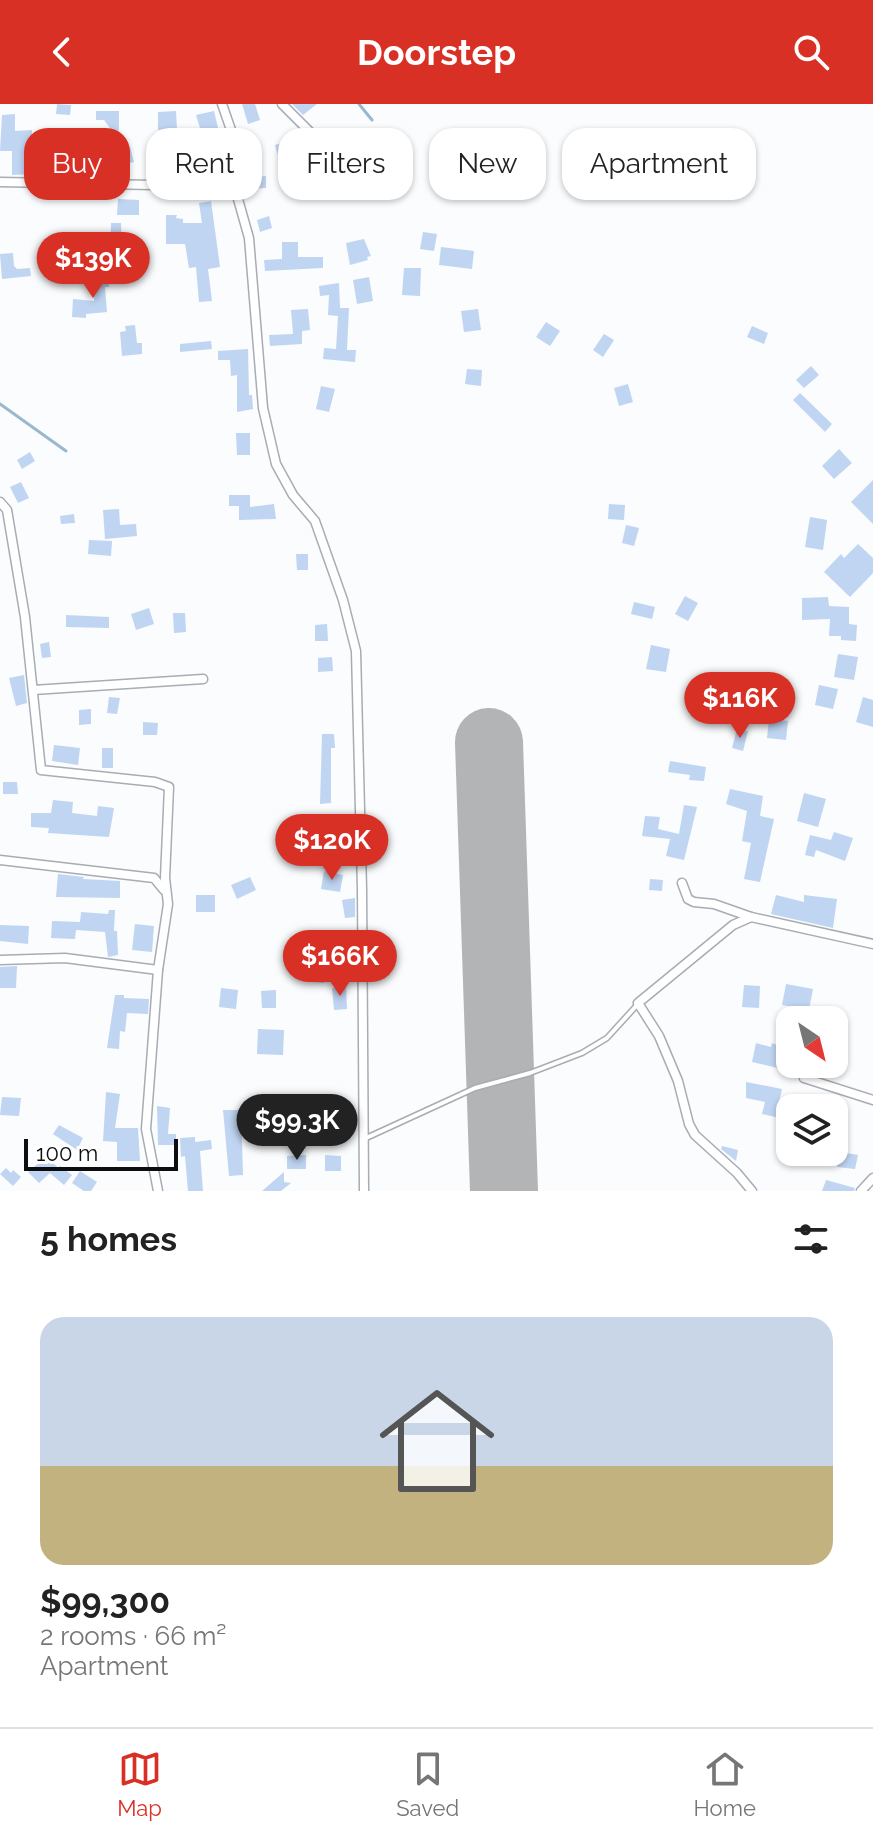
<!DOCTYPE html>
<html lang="en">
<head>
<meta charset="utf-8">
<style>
  body { margin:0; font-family:Raleway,sans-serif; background:#f6f6f6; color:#222; height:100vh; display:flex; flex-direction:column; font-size:30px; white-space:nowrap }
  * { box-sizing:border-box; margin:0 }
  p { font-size:26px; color:#767676 }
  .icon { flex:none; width:44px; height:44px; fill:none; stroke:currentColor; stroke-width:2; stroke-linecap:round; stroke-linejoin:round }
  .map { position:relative; height:1087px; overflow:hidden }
  .details { display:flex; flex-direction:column; background:#fff; flex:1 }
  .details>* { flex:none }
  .guide { position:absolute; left:24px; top:24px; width:826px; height:72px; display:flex; gap:16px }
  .needle { width:52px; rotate:145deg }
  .buttons { position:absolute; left:776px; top:902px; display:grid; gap:16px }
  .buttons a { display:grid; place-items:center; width:72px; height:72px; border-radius:16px; background:#fff; box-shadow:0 2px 6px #0004; font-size:40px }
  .scale { position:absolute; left:24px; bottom:20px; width:154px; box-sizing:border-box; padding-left:8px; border:4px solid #0c0e10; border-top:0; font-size:22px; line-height:28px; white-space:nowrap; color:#0c0e10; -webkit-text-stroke:6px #fff; paint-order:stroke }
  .price { position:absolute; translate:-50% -68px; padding:0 18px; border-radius:28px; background:#d93025; color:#fff; font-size:26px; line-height:52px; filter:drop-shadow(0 2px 4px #0008) }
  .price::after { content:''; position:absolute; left:50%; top:48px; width:24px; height:18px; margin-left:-12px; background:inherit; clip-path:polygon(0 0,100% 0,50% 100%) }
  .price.current { background:#222; color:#fff }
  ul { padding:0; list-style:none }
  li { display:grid; align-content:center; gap:16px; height:424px; padding:0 40px }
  li span { display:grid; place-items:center; height:248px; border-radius:24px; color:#555 }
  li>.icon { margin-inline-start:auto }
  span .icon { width:144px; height:144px; fill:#fffc; stroke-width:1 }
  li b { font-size:34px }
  h2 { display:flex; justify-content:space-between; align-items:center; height:96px; padding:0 40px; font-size:34px }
  .chip { padding:0 28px; border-radius:24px; background:#fff; box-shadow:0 2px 6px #0004; font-size:28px; line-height:72px }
  .chip.current { background:#d93025; color:#fff }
  header { display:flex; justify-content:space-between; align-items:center; height:104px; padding:0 40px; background:#d93025; color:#fff; font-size:36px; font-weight:700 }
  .dock { display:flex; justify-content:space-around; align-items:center; height:112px; border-top:2px solid #e0e0e0; background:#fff; font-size:22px; color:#767676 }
  .dock a { display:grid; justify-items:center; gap:4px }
  .dock .current { color:#d93025 }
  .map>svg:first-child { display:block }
</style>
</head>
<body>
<header><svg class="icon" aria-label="back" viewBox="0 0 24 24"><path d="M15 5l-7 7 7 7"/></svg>Doorstep<svg class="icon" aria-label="search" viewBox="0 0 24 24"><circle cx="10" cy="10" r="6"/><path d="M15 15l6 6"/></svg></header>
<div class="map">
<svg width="873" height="1087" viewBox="0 0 873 1087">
  <rect width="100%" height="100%" fill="#fafcfe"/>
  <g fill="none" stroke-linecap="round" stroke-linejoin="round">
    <g stroke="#99b8ce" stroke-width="3">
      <polyline points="359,0 372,16"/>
      <polyline points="0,300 66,347"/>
    </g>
    <polyline stroke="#b2b4b6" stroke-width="68" points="489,638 504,1087"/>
  </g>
  <g fill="#c0d5f2">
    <polygon points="57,0 71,1 70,11 56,10"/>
    <polygon points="242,0 255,0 260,16 248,20"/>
    <polygon points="292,0 317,0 303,11"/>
    <polygon points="96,7 119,7 119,26 114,30 104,16 96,16"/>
    <polygon points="176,7 177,25 158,26 158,8"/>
    <polygon points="214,7 218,24 200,24 196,11"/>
    <polygon points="15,10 15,27 32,26 32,35 40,35 40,49 33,49 33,70 12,71 12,47 0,47 2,11"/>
    <polygon points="201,28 219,53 197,67 187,53 170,56 172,70 158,72 152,43 182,39 183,46 204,42"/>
    <polygon points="346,33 357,48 351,53 339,39"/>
    <polygon points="286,38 290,49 299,58 297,60 310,74 327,58 339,71 325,84 321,79 312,87 309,82 306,85 281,62 275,41"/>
    <polygon points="130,43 134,58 121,61 117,46"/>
    <polygon points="365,44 379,60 368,69 354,53"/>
    <polygon points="266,72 266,84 252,85 251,73"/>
    <polygon points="118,95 139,96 139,111 117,111"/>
    <polygon points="211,97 220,163 208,165 212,197 199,198 196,163 189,164 185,140 166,140 166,111 177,111 176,114 183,115 183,119 202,119 199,99"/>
    <polygon points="269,112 272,124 260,128 257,116"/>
    <polygon points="111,119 121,119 122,163 110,163"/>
    <polygon points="423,128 437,130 434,147 420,145"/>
    <polygon points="364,135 371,152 367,153 368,156 350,161 346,139"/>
    <polygon points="282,138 298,138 298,153 323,153 323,164 265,167 264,156 282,155"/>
    <polygon points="441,143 474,147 472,165 439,161"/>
    <polygon points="13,149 14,162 17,165 30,164 31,172 2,175 0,150"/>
    <polygon points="404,164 421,164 420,192 402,191"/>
    <polygon points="94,172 109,172 109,183 105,183 107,208 86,210 86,214 72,213 73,195 94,197"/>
    <polygon points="369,173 373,197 357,200 353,176"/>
    <polygon points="339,179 340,204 349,204 347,246 356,246 355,258 323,255 324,244 336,245 338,212 328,211 329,191 320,192 319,182"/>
    <polygon points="308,205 310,226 302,227 302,240 270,242 269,231 293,230 291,206"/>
    <polygon points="478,205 481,226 464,228 461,207"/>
    <polygon points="546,218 560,227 550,242 536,233"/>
    <polygon points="135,221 137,239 142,239 142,250 122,252 120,228 126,227 125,222"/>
    <polygon points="752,222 768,229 764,240 747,233"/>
    <polygon points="604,230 614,236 603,253 593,246"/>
    <polygon points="211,237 212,245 180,248 180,240"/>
    <polygon points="248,245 249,291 252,291 253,305 237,308 237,271 231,272 230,256 218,256 218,247"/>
    <polygon points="811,262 819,271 804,284 796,276"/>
    <polygon points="467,265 482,266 481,282 465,280"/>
    <polygon points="628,280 633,298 619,302 614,284"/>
    <polygon points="321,282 335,285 329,308 316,305"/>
    <polygon points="800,289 832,320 825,328 793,296"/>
    <polygon points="236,329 250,329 250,351 237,351"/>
    <polygon points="839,345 852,359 834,375 822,362"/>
    <polygon points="30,348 35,357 22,365 17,356"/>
    <polygon points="873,376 873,420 851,398"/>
    <polygon points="21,378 29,394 18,399 10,383"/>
    <polygon points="229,391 250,391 250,403 274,400 276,415 239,416 239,402 229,402"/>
    <polygon points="609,400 625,401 624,416 608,415"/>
    <polygon points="119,405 120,421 136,420 137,432 105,435 103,406"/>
    <polygon points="74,410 75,419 61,420 60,412"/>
    <polygon points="810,413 827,416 823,446 805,443"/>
    <polygon points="626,421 639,424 634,442 622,439"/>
    <polygon points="89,436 112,437 111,452 88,450"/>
    <polygon points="858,440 873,454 873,469 850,493 824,468 841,450 844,454"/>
    <polygon points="296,450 308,450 308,466 297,466"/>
    <polygon points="685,492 698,499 688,517 675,510"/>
    <polygon points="828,493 829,502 849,503 849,520 857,521 856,537 841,536 841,532 829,532 830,515 802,516 802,494"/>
    <polygon points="634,498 655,503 652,515 631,510"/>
    <polygon points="149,504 154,520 136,526 131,510"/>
    <polygon points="173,509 185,509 186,528 174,529"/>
    <polygon points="66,511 109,513 109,524 66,523"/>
    <polygon points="327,520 328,537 315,537 315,521"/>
    <polygon points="49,538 51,553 42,554 40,540"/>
    <polygon points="651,541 670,545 666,568 646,565"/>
    <polygon points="838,550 858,553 854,576 834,573"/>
    <polygon points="332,553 333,567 318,568 318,554"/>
    <polygon points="24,571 27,599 16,602 9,574"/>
    <polygon points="819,581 838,585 833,605 815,601"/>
    <polygon points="109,593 120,594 117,610 107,609"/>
    <polygon points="863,593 873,596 873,623 856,618"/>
    <polygon points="91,605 91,620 79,621 79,606"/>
    <polygon points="769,615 788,617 786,636 767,634"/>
    <polygon points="143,618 158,619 157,631 143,631"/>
    <polygon points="737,625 748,627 743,647 732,644"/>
    <polygon points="322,630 334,630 335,644 331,644 331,699 320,700"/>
    <polygon points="54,641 80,644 78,661 52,657"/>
    <rect x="102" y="644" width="11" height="20"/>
    <polygon points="670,657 706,663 704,677 689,676 690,671 668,668"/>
    <polygon points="3,678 17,678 18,690 3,690"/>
    <polygon points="730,685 763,692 760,712 774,715 760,778 744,775 751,739 742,737 747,707 726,700"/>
    <polygon points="804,689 826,695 818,723 797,717"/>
    <polygon points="53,696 73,698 72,709 97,712 98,702 114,704 109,733 48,729 49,724 31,723 31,709 51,709"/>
    <polygon points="684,701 697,703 684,756 666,752 670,735 642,732 645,712 660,713 658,725 679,730"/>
    <polygon points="331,711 347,711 348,728 331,728"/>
    <polygon points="834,728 853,734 845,757 816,746 814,753 805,751 810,731 831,736"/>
    <polygon points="338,739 339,752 325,753 324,740"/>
    <polygon points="324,767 343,771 340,788 321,785"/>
    <polygon points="58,770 84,773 83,775 120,777 120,794 56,793"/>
    <polygon points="250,773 256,786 237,795 231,781"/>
    <polygon points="650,775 663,776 662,787 649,786"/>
    <rect x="196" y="791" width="19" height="17"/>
    <polygon points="776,791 804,798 804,791 837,795 833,824 771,810"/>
    <polygon points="355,794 355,813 345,814 342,796"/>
    <polygon points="109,806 115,806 114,827 117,827 118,851 108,853 105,828 76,826 75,835 51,834 52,817 80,818 81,808 108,810"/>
    <polygon points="135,820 154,822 152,848 132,846"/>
    <polygon points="0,821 29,822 28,840 0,837"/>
    <polygon points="315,859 325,860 324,879 313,878"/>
    <polygon points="17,862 16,884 0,884 0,863"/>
    <polygon points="786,880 813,885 809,906 782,901"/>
    <polygon points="744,881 760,882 759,904 742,903"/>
    <polygon points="346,883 347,905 334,906 332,884"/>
    <polygon points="221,884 238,886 236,905 219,903"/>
    <polygon points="276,886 276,904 262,904 261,887"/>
    <polygon points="115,891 124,891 124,894 149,895 148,910 127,909 125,928 120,927 119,945 107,944"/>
    <polygon points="258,925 284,926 283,951 257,950"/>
    <polygon points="756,939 771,943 772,939 790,946 790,967 752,958"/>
    <polygon points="746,978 782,985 779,998 787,1000 784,1015 762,1010 765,998 746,994"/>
    <polygon points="106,988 120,990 115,1024 138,1024 140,1057 117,1057 117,1038 103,1037"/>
    <polygon points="2,993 21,994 19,1012 0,1011"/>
    <polygon points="283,998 287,1023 271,1026 267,1000"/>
    <polygon points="157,1002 170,1004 168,1030 176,1030 176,1041 158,1041"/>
    <polygon points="223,1006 241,1006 243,1071 229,1072"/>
    <polygon points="353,1012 354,1028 331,1029 330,1013"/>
    <polygon points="59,1021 83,1034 77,1046 53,1030"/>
    <polygon points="195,1033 195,1038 211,1036 212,1045 200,1047 203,1087 188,1087 185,1052 181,1053 180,1034"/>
    <polygon points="722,1042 738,1046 736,1057 721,1045"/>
    <polygon points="840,1048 858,1051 855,1065 837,1063"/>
    <polygon points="306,1051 306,1065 287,1065 287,1052"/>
    <polygon points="325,1051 341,1052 341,1067 325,1067"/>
    <polygon points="47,1052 58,1064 60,1062 72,1071 64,1081 50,1069 39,1079 28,1068"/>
    <polygon points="6,1064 11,1069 13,1066 21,1073 13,1082 0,1070"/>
    <polygon points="80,1067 97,1078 91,1087 84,1087 72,1079"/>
    <polygon points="284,1068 284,1078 291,1079 281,1087 262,1087"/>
    <polygon points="826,1076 855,1084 854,1087 822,1087"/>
  </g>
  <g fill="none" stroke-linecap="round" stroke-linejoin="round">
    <defs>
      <polyline id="service" points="364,1035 475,984 530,969 582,949 607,934 638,900"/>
      <g id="minor">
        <polyline points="222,0 239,49 234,81 249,134 263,304 276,360 293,391 315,417 343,496 356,547 362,785 364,1087"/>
        <polyline points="282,0 327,45"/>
        <polyline points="0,78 153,81 227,76 234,81"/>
        <polyline points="0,398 7,406 25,513 41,666 155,678 169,683 165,774 168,800 158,866 146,1025 158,1087"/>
        <polyline points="33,586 203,575"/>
        <polyline points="0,756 154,774 164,786"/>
        <polyline points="682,779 688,795 694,798 714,800 751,813 873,840"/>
        <polyline points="751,813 733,821 638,899 659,932 678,977 689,1020 695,1031 737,1069 752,1087"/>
        <polyline points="0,856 65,854 158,866"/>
        <polyline points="804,974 873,996"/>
        <polyline points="861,1087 873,1074"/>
      </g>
    </defs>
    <use href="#service" stroke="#a8acb3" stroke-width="7"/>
    <use href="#minor" stroke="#a8acb3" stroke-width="11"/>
    <use href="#service" stroke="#fff" stroke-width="4"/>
    <use href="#minor" stroke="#fff" stroke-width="8"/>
  </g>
</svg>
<div class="buttons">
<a><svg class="needle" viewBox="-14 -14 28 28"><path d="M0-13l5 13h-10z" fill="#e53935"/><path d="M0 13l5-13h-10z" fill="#767676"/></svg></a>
<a><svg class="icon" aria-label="layers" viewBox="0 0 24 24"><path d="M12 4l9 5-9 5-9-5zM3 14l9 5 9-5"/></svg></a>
</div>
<div class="scale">100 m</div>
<b class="price" style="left:93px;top:196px">$139K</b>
<b class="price" style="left:740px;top:636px">$116K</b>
<b class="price" style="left:332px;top:778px">$120K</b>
<b class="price" style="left:340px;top:894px">$166K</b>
<b class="price current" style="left:297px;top:1058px">$99.3K</b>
<div class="guide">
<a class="chip current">Buy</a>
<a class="chip">Rent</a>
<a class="chip">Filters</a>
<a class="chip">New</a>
<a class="chip">Apartment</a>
</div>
</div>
<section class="details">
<h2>5 homes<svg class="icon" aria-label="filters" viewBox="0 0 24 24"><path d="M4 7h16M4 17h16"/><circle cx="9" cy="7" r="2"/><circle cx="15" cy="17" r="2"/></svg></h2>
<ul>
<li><span style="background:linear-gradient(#c9d6e8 60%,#c2b280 0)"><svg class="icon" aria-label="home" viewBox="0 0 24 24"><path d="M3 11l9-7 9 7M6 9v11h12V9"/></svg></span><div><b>$99,300</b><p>2 rooms · 66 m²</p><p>Apartment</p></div></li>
</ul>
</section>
<nav class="dock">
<a class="current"><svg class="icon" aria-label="map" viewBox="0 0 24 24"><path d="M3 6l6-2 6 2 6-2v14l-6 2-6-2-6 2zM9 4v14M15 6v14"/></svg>Map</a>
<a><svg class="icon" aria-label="saved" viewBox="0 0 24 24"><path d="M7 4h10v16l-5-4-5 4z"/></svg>Saved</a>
<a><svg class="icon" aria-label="home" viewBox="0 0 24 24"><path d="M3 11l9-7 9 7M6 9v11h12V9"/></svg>Home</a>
</nav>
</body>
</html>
